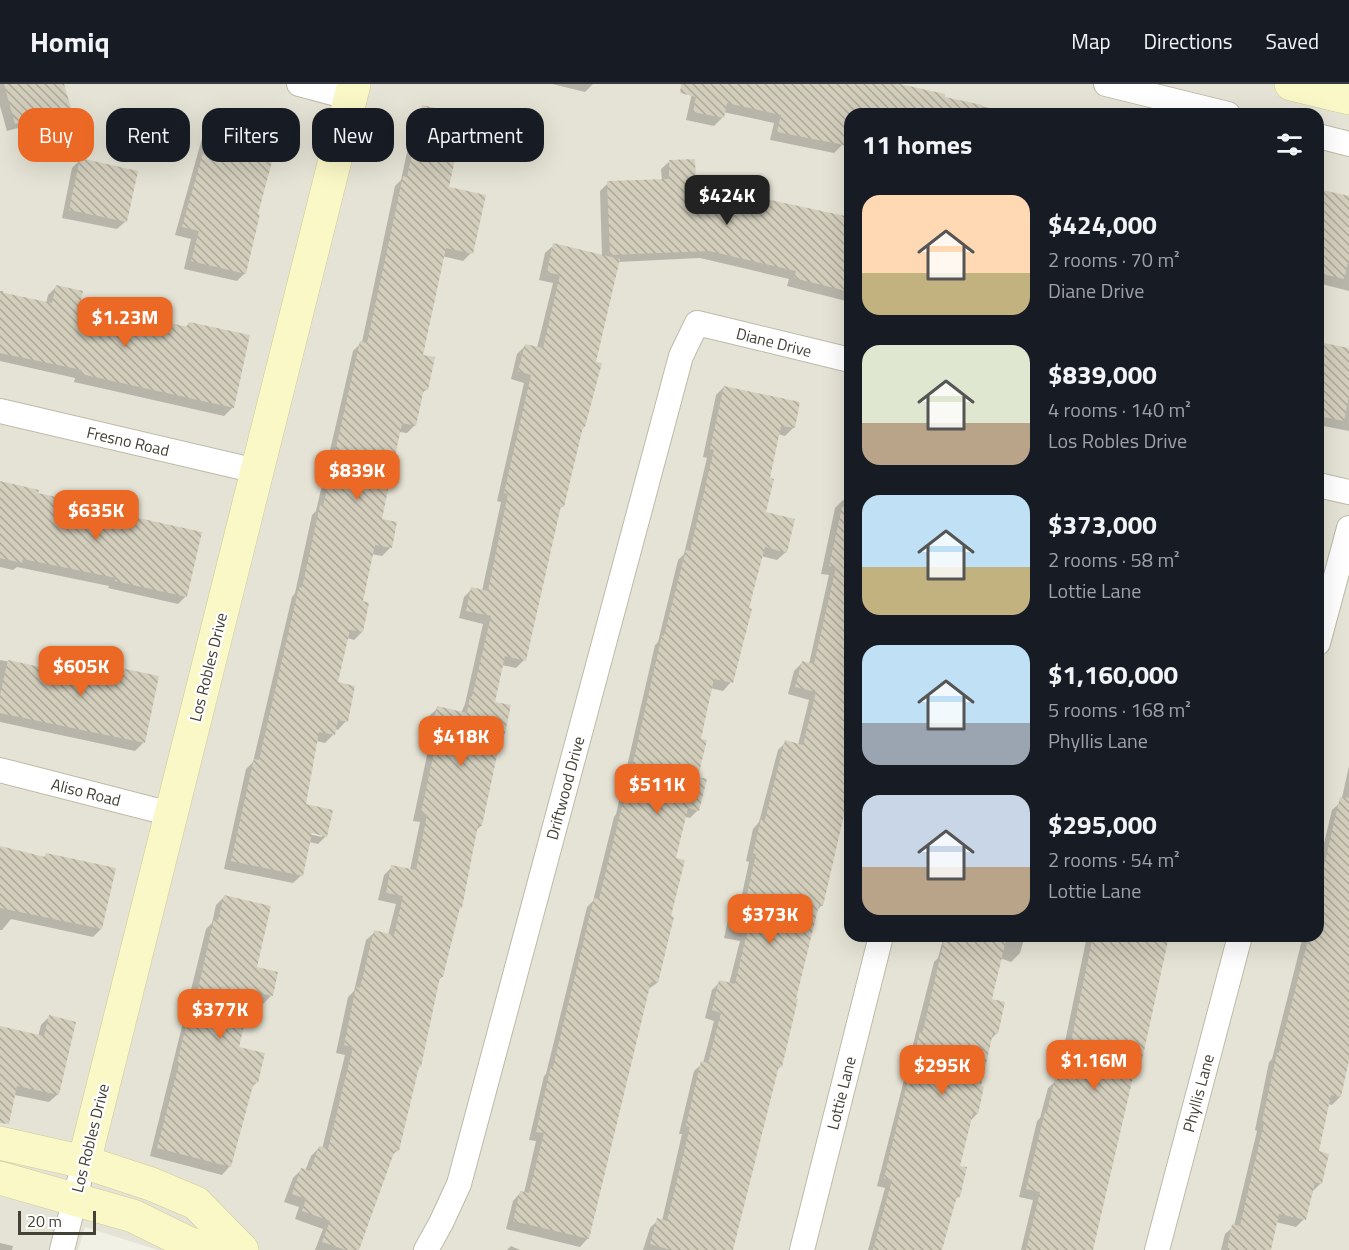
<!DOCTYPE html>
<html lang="en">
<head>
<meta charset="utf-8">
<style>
  body { margin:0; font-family:"Titillium Web",sans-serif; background:#20242c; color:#f1f3f6; height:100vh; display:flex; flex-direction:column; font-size:22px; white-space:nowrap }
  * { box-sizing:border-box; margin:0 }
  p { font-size:20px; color:#9ea1a6 }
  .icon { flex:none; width:33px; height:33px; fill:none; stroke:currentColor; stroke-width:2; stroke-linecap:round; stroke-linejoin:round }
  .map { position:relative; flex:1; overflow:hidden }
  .panel { position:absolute; left:844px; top:24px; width:480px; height:834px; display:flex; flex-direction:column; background:#171b24; border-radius:18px; box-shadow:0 6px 24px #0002 }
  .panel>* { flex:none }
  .banner { position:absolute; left:18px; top:24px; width:570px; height:54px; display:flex; gap:12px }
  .scale { position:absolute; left:18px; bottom:15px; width:78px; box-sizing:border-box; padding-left:6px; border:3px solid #444136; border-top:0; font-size:16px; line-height:21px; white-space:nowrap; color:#444136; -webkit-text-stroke:4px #fff; paint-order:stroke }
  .price { position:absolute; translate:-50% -51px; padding:0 14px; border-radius:12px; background:#eb6924; color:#fff; font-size:20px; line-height:39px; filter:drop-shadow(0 2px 3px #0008) }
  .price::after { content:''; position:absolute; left:50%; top:36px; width:18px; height:14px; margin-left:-9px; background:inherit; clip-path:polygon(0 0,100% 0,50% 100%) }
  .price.active { background:#222; color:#fff }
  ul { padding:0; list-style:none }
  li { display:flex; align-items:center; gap:18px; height:150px; padding:0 18px }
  li span { display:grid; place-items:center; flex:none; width:168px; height:120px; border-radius:18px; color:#555 }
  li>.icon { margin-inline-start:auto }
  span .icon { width:72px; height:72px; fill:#fffc; stroke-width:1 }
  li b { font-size:26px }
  h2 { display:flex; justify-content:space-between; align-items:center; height:72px; padding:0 18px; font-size:26px }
  .tag { padding:0 21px; border-radius:18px; background:#171b24; box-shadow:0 6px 24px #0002; font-size:21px; line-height:54px }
  .tag.active { background:#eb6924; color:#fff }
  header { display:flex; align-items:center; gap:36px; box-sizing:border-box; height:84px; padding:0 30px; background:#171b24; border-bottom:2px solid #363941 }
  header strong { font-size:28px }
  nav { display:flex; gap:33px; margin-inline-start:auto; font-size:21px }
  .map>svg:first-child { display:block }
</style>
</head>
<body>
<header>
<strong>Homiq</strong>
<nav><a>Map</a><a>Directions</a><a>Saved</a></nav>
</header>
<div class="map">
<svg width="1349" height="1166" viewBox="0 0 1349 1166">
  <defs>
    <pattern id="building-back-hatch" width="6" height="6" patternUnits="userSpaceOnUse" patternTransform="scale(1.5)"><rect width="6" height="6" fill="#d3cebc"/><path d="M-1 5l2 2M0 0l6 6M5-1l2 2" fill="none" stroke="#ada99a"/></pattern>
  </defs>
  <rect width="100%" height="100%" fill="#f2f1e6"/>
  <path fill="#e5e3d5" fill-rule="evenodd" d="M0 0H1349V1166H158L85 1143 78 1166H0ZM850 30H1318V852H850Z"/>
  <g fill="#0003" fill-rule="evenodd">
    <polygon points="0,0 63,0 69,24 61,32 7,47 0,22"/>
    <polygon points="552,0 593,0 585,8"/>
    <polygon points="694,0 893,0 943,14 1018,30 850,30 850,63 842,61 834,69 770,56 774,39 723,28 722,34 714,42 686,36"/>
    <path d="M423 22 448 104 471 169 463 177 442 172 421 272 427 305 421 310 415 341 407 349 399 348 380 436 390 464 382 472 371 470 361 519 362 548 354 556 347 554 336 599 346 637 338 646 334 645 333 651 325 659 316 657 304 722 326 752 318 760 309 758 302 791 293 799 224 785 246 685 253 678 292 513 295 509 312 431 316 427 353 267 362 258 395 102 401 96 415 31ZM305 746 322 750V753L304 749Z"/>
    <polygon points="214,31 256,131 245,189 237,197 184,185 191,155 175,151 206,40"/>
    <polygon points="80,76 126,137 117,145 62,134 72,84"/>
    <polygon points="670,77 694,102 850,135 850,218 787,202 789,195 700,174 618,178 594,279 584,343 580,346 563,422 558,426 524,576 516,584 502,581 494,619 501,662 497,666 481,742 475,747 442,893 437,897 398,1066 390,1073 357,1166 315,1166 323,1145 295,1135 299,1123 284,1118 293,1094 301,1086 305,1087 311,1072 319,1064 322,1065 345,971 336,969 348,913 354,907 366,856 375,848 388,851 396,820 378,816 384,791 392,783 410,786 420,738 413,737 430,657 424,656 429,632 438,624 461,629 465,620 483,540 459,534 464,513 472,505 482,507 501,418 497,417 524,299 511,295 517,270 526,261 537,264 553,199 539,196 545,169 554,161 602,172 600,107 608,99 662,97 661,85"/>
    <polygon points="1318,107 1349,114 1349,207 1318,199"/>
    <polygon points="56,203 77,230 130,241 137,234 185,244 189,239 233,323 224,332 74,298 75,294 0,277 0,207 3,207 3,210 46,220 48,211"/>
    <polygon points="1318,259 1349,266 1349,347 1318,341"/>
    <polygon points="724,303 793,344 785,352 778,350 768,395 764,429 786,468 777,476 761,472 731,598 723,607 710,604 699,656 696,694 698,726 690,734 685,733 674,775 669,833 657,899 647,906 588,1154 580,1163 506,1145 513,1117 521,1108 524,1109 536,1057 529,1056 544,992 546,990 587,823 593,817 614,733 616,730 655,561 658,558 678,476 684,470 707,374 703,373 716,311"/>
    <polygon points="0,398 37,411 114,430 186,512 178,520 108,504 109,502 17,483 13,486 0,483"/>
    <polygon points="843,416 850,418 850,696 822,821 816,827 794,916 781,982 777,986 731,1166 643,1166 650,1144 658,1136 662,1137 682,1050 679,1050 694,987 703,979 714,937 705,934 712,906 720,898 729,900 740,857 724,854 731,823 741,815 749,778 746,777 753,745 759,738 778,666 786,658 798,661 809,616 788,610 794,587 802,579 809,580 829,491 821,490 835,424"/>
    <polygon points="48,575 88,583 92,579 157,593 143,659 135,667 0,638 0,576 40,584"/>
    <polygon points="1349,682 1349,975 1340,1013 1332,1021 1328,1020 1317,1069 1321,1099 1313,1107 1304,1135 1296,1143 1276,1138 1270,1166 1221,1166 1225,1150 1234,1142 1257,1047 1255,1046 1269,978 1272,975 1303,852 1318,852 1318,784 1332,726 1341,718"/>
    <polygon points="0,764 43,774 46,771 101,845 93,853 11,835 2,846 0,846"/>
    <polygon points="224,813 255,884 271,912 263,920 248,916 237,964 257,998 251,1004 230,1082 222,1091 150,1072 206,845 212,839 216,821"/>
    <polygon points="944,852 1025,852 1020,869 1011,878 1000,874 990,916 1004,920 996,950 990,956 979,1004 977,1030 970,1037 958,1083 959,1112 955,1116 941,1166 868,1166 885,1104 877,1102 934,878 938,874"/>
    <polygon points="1087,852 1167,852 1137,989 1130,997 1088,1166 1021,1166 1033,1116 1019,1113 1037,1037 1040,1034 1048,1004 1057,996"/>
    <polygon points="49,933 58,1010 49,1018 0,1008 0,944 38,953 41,941"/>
    <polygon points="0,1159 13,1162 12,1166 0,1166"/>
    <polygon points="511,1162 520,1166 507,1166"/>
  </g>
  <g fill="url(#building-back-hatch)">
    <polygon points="4,0 64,0 71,24 15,40"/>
    <polygon points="681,0 900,0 945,10 945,13 982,21 981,30 850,30 844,61 777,48 781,31 727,19 724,34 693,28 696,13 680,9"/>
    <polygon points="422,21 465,30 449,103 486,111 473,170 446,164 423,271 435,273 428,306 424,305 416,342 402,339 382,435 397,438 392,464 375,461 363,517 369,519 363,548 350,546 338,598 355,602 348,638 338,636 335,651 319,648 306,720 333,726 327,753 312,749 303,792 231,777 254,675 259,676 299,503 302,504 320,421 323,422 360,257 367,259 403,92 407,93"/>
    <polygon points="214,30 280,48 258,130 260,130 246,190 191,177 199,147 182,143"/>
    <polygon points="80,74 138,87 127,138 69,126"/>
    <polygon points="695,75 696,100 850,133 850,208 794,194 796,187 709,167 610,171 607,97 669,95 669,76"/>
    <polygon points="1318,105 1349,112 1349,174 1344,195 1318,189"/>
    <polygon points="553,159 620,175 596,278 602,279 585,343 583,343 564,423 561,422 526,577 505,572 495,618 511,621 502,663 499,662 482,742 478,741 462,824 460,824 443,893 440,893 421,983 419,983 399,1067 395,1066 359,1166 346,1166 322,1158 330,1137 302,1127 306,1115 292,1110 301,1084 310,1087 319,1062 328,1065 353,963 344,961 356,903 360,904 374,846 394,851 403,812 386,809 391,781 416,786 427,731 421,729 438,649 432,648 437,622 467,629 470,612 472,613 491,532 466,527 471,503 488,507 508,410 504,409 531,291 518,287 525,260 543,264 560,191 547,188"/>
    <polygon points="56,201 83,207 78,229 135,241 137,232 188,243 189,238 250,251 234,324 81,290 82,286 0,269 0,208 52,219"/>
    <polygon points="1318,258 1349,264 1349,312 1344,337 1318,332"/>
    <polygon points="724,302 800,318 795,344 781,342 770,394 774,395 766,428 795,435 787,469 765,463 749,524 752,525 733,599 714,595 701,655 707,656 698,693 707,695 699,727 688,724 676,774 685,776 671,832 674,833 658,899 651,898 589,1155 513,1137 520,1107 529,1109 544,1049 536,1048 551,982 553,983 594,814 599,815 622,723 623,723 662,551 664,552 686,466 690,467 714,366 710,365"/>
    <polygon points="0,397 39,406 38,409 117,426 116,429 202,448 187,513 115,497 116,494 23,475 22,479 0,474"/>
    <polygon points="842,423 850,424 850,705 823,822 819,821 796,915 798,915 782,983 779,982 733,1166 671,1166 650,1160 657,1134 667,1137 690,1043 686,1042 701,977 708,979 721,929 712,926 719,896 735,900 747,849 731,846 739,813 746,815 756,770 753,769 761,735 765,736 785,656 803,661 816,608 795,603 802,577 814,580 836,483 829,482"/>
    <polygon points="48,573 91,582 92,578 159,592 145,659 0,629 0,611 8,576 45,584"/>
    <polygon points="1340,713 1349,714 1349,976 1341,1013 1331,1011 1319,1067 1329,1070 1322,1100 1315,1098 1306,1136 1279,1130 1271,1166 1227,1166 1232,1140 1240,1142 1264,1039 1262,1038 1277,969 1279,969 1309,852 1318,852 1318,807"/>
    <polygon points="0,762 45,773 46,769 116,784 102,845 0,824"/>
    <polygon points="224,811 271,822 257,883 278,888 273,912 252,908 239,963 265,969 258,999 254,998 231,1083 157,1064 179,980 177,979 193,913 196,914 214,835 218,836"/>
    <polygon points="945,852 1007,852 992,915 1005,918 998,950 993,949 981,1002 984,1003 978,1030 973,1029 960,1082 967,1083 960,1113 957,1112 942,1166 873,1166 892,1096 884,1094 920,947 923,947"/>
    <polygon points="1093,852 1169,852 1139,990 1134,989 1093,1166 1026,1166 1040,1108 1026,1105 1045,1028 1047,1028 1055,994 1063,996"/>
    <polygon points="49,931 76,938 59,1011 17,1002 9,1040 0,1039 0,942 44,952"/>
  </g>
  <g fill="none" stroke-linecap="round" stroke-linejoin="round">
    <defs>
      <g id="street">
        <polyline points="299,0 351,14"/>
        <polyline points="1106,0 1228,30"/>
        <polyline points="1318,52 1349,60"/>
        <polyline points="0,327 257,387"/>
        <polyline points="1318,401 1349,408"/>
        <polyline points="1318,559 1349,444"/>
        <polyline points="0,686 171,730"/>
        <polyline points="62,1166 84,1078"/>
        <polyline points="426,1166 441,1139 459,1100 681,272 697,239 850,276"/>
        <polyline points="802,1166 881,852"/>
        <polyline points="1157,1166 1240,852"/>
      </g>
      <g id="secondary">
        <polyline points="1291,0 1349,14"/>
        <polyline points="0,1059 84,1078 151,1100 196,1119 242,1166"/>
        <polyline points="84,1078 354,0"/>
        <polyline points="0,1094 133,1132 188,1159 209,1166"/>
      </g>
    </defs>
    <use href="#street" stroke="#bdbaa9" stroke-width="26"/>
    <use href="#secondary" stroke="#cfcb98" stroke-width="34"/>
    <use href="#street" stroke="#fff" stroke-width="24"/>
    <use href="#secondary" stroke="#fbf8c7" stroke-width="33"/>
  </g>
  <g text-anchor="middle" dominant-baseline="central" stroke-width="4.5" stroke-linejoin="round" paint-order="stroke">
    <g font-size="16" fill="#444136" stroke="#fff">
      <text transform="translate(774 258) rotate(14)">Diane Drive</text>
      <text transform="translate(128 357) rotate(13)">Fresno Road</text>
      <text transform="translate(208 583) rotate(-76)">Los Robles Drive</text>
      <text transform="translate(565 704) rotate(-75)">Driftwood Drive</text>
      <text transform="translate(86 708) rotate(14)">Aliso Road</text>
      <text transform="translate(841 1009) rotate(-76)">Lottie Lane</text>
      <text transform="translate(1198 1009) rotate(-75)">Phyllis Lane</text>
      <text transform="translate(90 1054) rotate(-76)">Los Robles Drive</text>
    </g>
  </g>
</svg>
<div class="scale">20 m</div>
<b class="price active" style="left:727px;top:142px">$424K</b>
<b class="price" style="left:125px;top:264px">$1.23M</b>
<b class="price" style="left:357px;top:417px">$839K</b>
<b class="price" style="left:96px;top:457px">$635K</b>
<b class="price" style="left:81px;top:613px">$605K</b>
<b class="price" style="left:461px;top:683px">$418K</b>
<b class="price" style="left:657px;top:731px">$511K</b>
<b class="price" style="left:770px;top:861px">$373K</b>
<b class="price" style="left:220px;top:956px">$377K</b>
<b class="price" style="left:1094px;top:1007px">$1.16M</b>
<b class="price" style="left:942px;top:1012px">$295K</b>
<div class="banner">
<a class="tag active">Buy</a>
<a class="tag">Rent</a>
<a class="tag">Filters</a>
<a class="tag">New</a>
<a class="tag">Apartment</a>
</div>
<section class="panel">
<h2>11 homes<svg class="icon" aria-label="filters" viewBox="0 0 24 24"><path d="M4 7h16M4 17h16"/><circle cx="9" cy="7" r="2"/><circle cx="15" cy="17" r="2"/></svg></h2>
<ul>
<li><span style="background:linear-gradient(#ffd9b3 65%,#c2b280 0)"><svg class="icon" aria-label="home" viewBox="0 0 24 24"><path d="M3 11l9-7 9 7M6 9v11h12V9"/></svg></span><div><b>$424,000</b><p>2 rooms · 70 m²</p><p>Diane Drive</p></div></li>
<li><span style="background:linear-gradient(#dfe7d0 65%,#b9a48a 0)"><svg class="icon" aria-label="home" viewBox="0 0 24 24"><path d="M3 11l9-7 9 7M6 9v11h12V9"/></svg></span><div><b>$839,000</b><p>4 rooms · 140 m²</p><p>Los Robles Drive</p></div></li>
<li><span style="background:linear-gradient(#bfe0f5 60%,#c2b280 0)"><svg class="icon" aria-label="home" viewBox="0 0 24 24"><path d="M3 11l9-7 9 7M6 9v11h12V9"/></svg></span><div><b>$373,000</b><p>2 rooms · 58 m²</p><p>Lottie Lane</p></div></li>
<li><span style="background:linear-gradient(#bfe0f5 65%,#9aa5b1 0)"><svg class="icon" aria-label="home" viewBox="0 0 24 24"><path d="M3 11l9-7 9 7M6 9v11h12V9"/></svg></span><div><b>$1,160,000</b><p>5 rooms · 168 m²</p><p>Phyllis Lane</p></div></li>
<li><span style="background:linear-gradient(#c9d6e8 60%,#b9a48a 0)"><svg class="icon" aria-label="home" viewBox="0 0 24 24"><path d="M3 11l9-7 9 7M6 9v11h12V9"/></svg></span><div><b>$295,000</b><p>2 rooms · 54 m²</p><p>Lottie Lane</p></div></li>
</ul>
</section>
</div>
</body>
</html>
